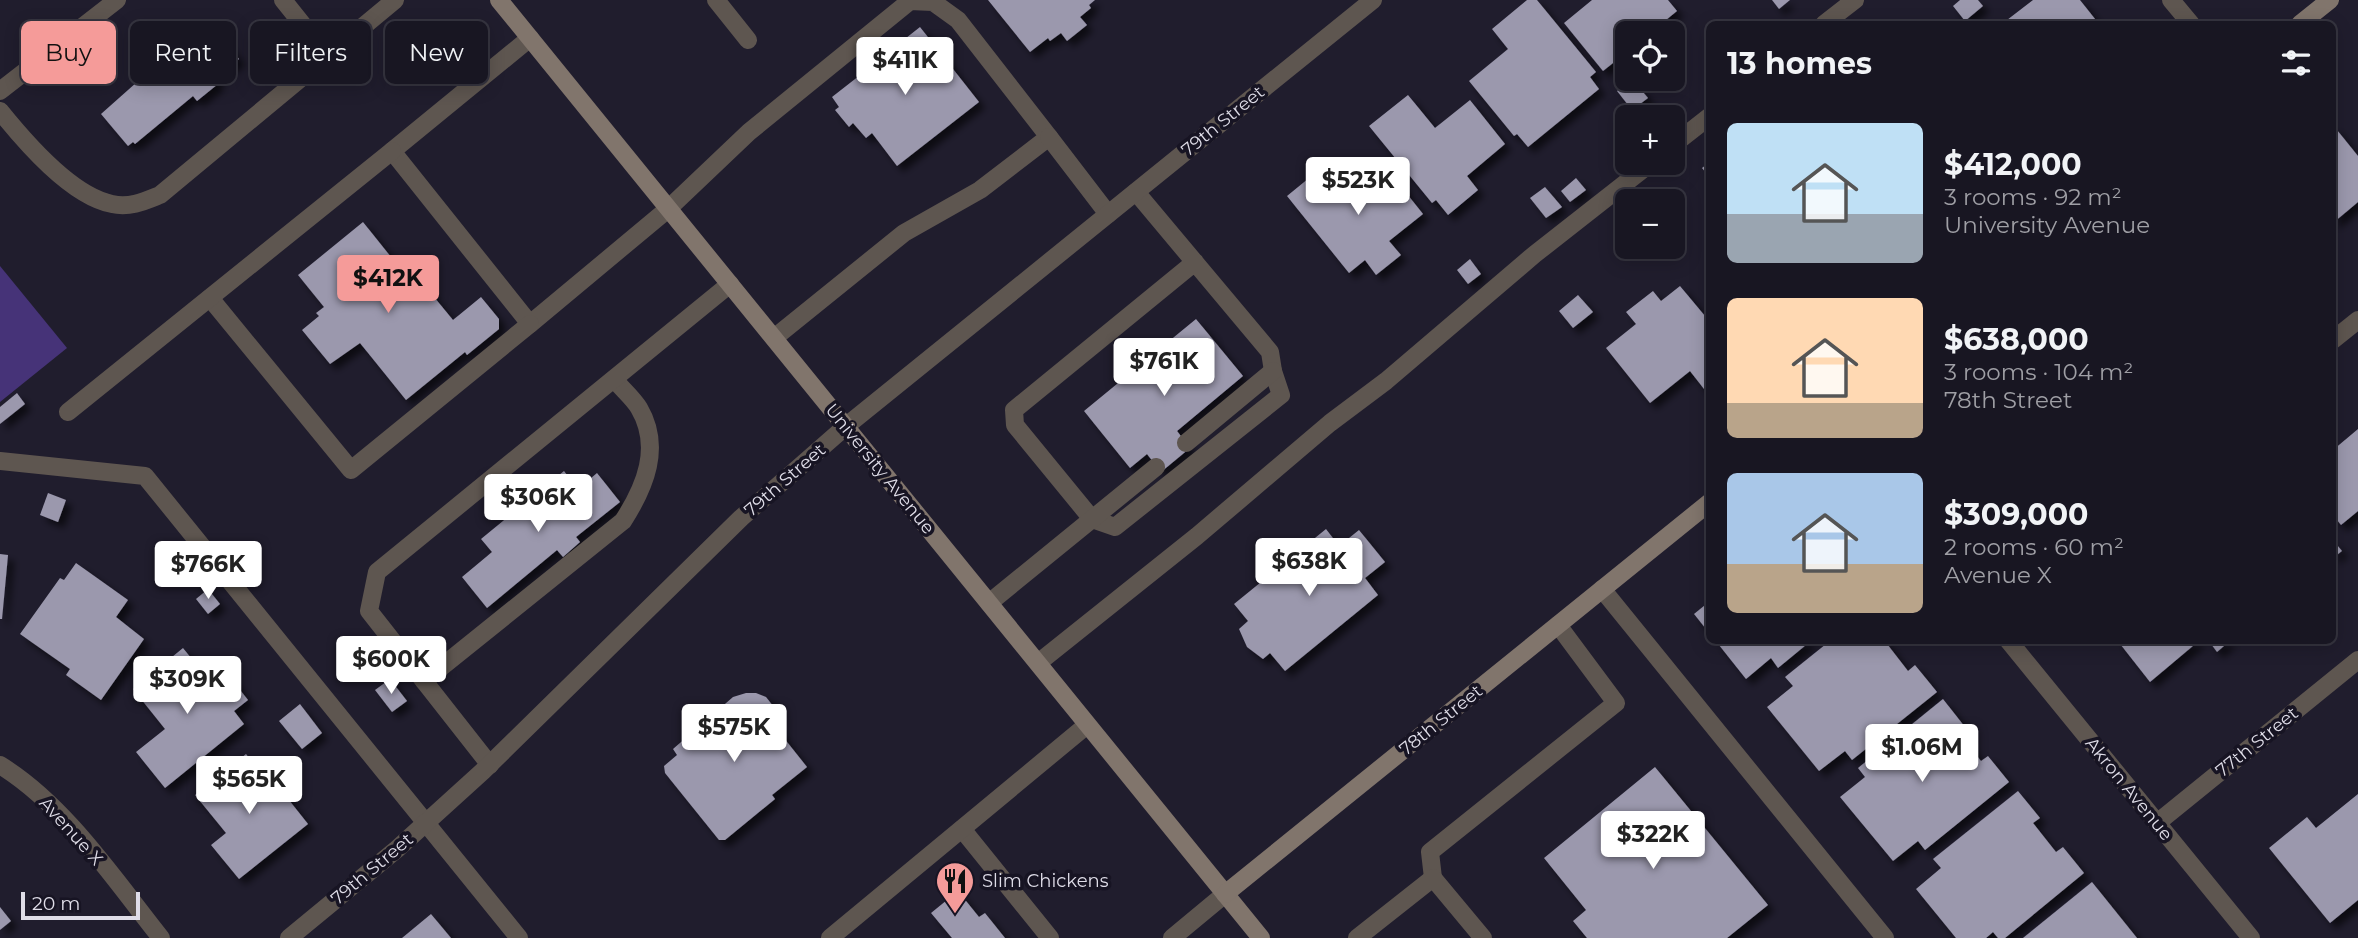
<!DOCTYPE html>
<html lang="en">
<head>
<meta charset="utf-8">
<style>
  body { margin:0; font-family:Montserrat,sans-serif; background:#211f2a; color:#f1f3f6; height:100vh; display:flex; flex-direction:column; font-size:26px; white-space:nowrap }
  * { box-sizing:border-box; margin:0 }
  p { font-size:23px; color:#9f9fa5 }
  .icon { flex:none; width:38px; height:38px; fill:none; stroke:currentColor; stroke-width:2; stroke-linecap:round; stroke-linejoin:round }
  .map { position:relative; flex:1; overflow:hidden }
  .sheet { position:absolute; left:1706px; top:21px; width:630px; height:623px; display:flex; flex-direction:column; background:#181622; border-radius:10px; box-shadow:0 4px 18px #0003,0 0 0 2px #363540 }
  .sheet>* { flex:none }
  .top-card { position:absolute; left:21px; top:21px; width:665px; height:63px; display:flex; gap:14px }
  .fabs { position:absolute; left:1615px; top:21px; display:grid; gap:14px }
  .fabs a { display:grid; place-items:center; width:70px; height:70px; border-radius:10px; background:#181622; box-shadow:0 4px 18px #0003,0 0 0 2px #363540; font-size:35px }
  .scale { position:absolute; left:21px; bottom:18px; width:119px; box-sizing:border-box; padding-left:7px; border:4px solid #dfdde8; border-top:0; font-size:19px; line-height:24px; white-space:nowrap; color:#dfdde8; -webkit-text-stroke:5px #171423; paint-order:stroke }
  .price { position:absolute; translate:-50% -60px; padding:0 16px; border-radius:7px; background:#fff; color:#222; font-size:23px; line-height:46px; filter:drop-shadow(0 2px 4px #0008) }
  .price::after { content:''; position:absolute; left:50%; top:42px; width:21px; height:16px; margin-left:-10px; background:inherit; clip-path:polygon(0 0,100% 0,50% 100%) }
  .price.active { background:#f59b99; color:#111 }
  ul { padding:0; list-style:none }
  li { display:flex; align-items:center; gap:21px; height:175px; padding:0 21px }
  li span { display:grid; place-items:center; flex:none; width:196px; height:140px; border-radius:10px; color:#555 }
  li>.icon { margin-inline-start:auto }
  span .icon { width:84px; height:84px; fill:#fffc; stroke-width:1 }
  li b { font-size:30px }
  h2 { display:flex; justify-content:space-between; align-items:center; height:84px; padding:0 21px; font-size:30px }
  .pill { padding:0 24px; border-radius:10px; background:#181622; box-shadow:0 4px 18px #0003,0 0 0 2px #363540; font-size:24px; line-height:63px }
  .pill.active { background:#f59b99; color:#111 }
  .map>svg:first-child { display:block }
</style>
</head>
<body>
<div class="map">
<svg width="2358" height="938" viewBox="0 0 2358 938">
  <defs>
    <filter id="shadow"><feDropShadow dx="6" dy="6" stdDeviation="3.5" flood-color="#0009"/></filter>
  </defs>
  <rect width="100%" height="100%" fill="#201d2d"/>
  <polygon fill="#463378" points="0,266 67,348 0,402"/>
  <g fill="#9b98ad" filter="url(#shadow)">
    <polygon points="988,0 1095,0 1089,5 1091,8 1080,17 1087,25 1067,41 1061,33 1050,41 1048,38 1030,52"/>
    <polygon points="1527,0 1537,0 1596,72 1590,77 1599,89 1528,147 1517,134 1514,136 1469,81 1508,49 1492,29"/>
    <polygon points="1592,0 1668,0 1677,11 1650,33 1628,33 1628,51 1603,71 1564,23"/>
    <polygon points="1772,0 1790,0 1779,9"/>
    <polygon points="1960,0 1978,0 1983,6 1965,21 1953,6"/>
    <polygon points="2033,0 2080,0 2099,24 2008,24 2010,23 2007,20"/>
    <polygon points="209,24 239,59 214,79 218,84 197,101 193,96 135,144 133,142 128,146 101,114 137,82 134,78 164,54 167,58"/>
    <polygon points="920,27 979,102 897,166 872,133 866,138 853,123 849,127 835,110 839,107 832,97 864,72 858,65 881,46 887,53"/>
    <polygon points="1632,79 1648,98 1632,110 1617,91"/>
    <polygon points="1408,95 1435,128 1470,100 1505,144 1467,176 1478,190 1448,215 1436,200 1432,203 1369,126"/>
    <polygon points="1666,107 1674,117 1652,117"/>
    <polygon points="2333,125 2358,156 2358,202 2333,223"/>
    <polygon points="1710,162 1710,178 1702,168"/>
    <polygon points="1384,165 1423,214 1389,241 1401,255 1376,275 1365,260 1349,273 1287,196 1320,169 1343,197"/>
    <polygon points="1576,178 1586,190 1570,202 1561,191"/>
    <polygon points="1545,187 1562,207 1546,218 1530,198"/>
    <polygon points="363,222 391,257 388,260 395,269 398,266 413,284 410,287 415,294 425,286 453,320 481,297 499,319 499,329 467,355 465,352 406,400 360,343 330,364 302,330 319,316 316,313 324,307 298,275"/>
    <polygon points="1470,259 1481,274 1468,284 1457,270"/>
    <polygon points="1680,286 1710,322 1710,384 1704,389 1690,371 1650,403 1606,348 1636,324 1626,312 1653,291 1661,301"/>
    <polygon points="1578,295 1593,312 1573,328 1559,311"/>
    <polygon points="1196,319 1243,376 1177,431 1190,448 1161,472 1147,454 1130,468 1084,411"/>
    <polygon points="17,393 25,404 0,424 0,407"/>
    <polygon points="2358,429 2358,511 2341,525 2333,515 2333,450"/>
    <polygon points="564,471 578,489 597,473 620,502 576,537 580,542 563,557 557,550 487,608 462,577 492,552 481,539"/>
    <polygon points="48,493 66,500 58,522 40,515"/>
    <polygon points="1326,529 1339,546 1359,530 1385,562 1365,578 1378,595 1285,671 1270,653 1263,659 1247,647 1239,629 1248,621 1234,604"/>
    <polygon points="2333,540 2342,551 2333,558"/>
    <polygon points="0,554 8,555 2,619 0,619"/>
    <polygon points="76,563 128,600 116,617 144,639 101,700 66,675 70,669 20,634 60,578 64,580"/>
    <polygon points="208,589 220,604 208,614 196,599"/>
    <polygon points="1710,601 1710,634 1694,614"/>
    <polygon points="1715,640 1812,640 1778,668 1771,658 1746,679"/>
    <polygon points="1831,640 1884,640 1908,671 1915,665 1937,692 1852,760 1845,751 1819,771 1767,707 1793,686 1785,677"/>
    <polygon points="2117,640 2200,640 2150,682"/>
    <polygon points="2208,640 2231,640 2217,652"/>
    <polygon points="183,648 212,684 226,672 248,700 234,711 244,724 165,788 136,752 165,729 133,689"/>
    <polygon points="390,679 407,701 392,712 375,690"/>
    <polygon points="746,693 756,693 766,697 777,711 768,718 807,767 772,795 775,799 725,840 719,840 665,773 664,766 677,755 673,749 733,697"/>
    <polygon points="1943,699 1965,727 1958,732 1981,761 1988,756 2009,782 1925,850 1918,841 1893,861 1840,797 1865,777 1858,768"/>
    <polygon points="300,704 322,733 302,749 279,721"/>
    <polygon points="246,754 277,792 281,790 308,824 239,879 211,845 226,833 195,795"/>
    <polygon points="1655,767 1768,905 1727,938 1587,938 1573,921 1586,910 1544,858"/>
    <polygon points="2018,791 2040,818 2033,823 2056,852 2063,847 2084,873 2005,938 1998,938 1993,932 1986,938 1956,938 1916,889 1941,868 1933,859"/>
    <polygon points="2358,794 2358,900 2330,923 2269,848 2307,817 2316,828"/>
    <polygon points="2092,882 2137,938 2023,938"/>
    <polygon points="958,891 979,917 985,913 1005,938 952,938 931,913"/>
    <polygon points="0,907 11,921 0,930"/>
    <polygon points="431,914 451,938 402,938"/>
  </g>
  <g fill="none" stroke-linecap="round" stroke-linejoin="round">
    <g stroke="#5e5650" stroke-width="18">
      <polyline points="283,0 327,55"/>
      <polyline points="716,0 748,40"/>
      <polyline points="1824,24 1855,0"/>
      <polyline points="530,38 392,151 530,324 668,209 749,132 910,1 933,2 958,20 1049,137 980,190 904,233 774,338"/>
      <polyline points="0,91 117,0"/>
      <path d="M0 111C25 142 71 196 112 204 130 208 145 201 160 195L395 0"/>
      <polyline points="1049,137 1108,214"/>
      <polyline points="1673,145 1710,116"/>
      <polyline points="1136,192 1270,352 1273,371 1281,395 1115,527 1092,519 1015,425 1014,410 1195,262"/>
      <polyline points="210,298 351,470 530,324"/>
      <polyline points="2333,340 2358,320"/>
      <polyline points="68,412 392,151"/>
      <polyline points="1186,443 1273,371"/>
      <polyline points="0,461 145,476 519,938"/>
      <polyline points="1602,589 1885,938"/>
      <polyline points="989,603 1156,467"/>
      <polyline points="1038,663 1197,536 1330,423 1386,381 1535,254 1651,163"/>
      <path d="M424 681 623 521C645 487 662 447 639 408 633 398 622 389 614 379"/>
      <polyline points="490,765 369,611 377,572 730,284"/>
      <polyline points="962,829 1050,938"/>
      <polyline points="1433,878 1430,852 1616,703 1558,625"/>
      <polyline points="830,938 1087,725"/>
      <polyline points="1357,938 1433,878 1483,938"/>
    </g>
    <g stroke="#5e5650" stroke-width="18">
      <polyline points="2171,0 2191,24"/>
      <polyline points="2008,640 2251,938"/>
      <path d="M0 765C65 805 114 879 161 938"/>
      <polyline points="2157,823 2358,660"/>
      <polyline points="289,938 397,849 483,771 741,518 845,427 1373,0"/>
      <polyline points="1172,938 1225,894"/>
    </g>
    <g stroke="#81756c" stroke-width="18">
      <polyline points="499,0 1261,938"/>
      <polyline points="2300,24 2330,0"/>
      <polyline points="1225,894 1710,502"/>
    </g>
  </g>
  <defs>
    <symbol id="restaurant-pin" viewBox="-11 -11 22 30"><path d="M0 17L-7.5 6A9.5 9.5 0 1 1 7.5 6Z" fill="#f59b99" stroke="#171423"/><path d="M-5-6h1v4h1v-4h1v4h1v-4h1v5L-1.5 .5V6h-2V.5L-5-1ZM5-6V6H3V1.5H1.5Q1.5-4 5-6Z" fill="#111"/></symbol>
  </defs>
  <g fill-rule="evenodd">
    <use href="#restaurant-pin" x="933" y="859" width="44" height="60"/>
  </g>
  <g text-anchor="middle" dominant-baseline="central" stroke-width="7" stroke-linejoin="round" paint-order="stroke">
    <g font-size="18" fill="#dfdde8" stroke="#171423">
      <text transform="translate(1223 121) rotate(-39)">79th Street</text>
      <text transform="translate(880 469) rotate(51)">University Avenue</text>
      <text transform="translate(785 480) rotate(-41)">79th Street</text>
      <text transform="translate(1441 720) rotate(-39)">78th Street</text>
      <text transform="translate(2257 742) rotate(-39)">77th Street</text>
      <text transform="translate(2129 789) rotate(51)">Akron Avenue</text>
      <text transform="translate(71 831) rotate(48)">Avenue X</text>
      <text transform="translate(372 869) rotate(-40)">79th Street</text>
    </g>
    <g font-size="18" fill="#dfdde8" stroke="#171423" text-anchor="start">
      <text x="982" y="881">Slim Chickens</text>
    </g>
  </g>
</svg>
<div class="fabs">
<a><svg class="icon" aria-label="locate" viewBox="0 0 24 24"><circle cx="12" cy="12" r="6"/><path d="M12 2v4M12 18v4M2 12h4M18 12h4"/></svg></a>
<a>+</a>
<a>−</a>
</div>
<div class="scale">20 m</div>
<b class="price" style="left:905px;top:97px">$411K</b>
<b class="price" style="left:1358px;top:217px">$523K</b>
<b class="price active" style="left:388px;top:315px">$412K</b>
<b class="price" style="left:1164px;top:398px">$761K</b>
<b class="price" style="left:538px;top:534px">$306K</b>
<b class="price" style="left:1309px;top:598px">$638K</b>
<b class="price" style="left:208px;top:601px">$766K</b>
<b class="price" style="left:391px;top:696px">$600K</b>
<b class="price" style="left:187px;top:716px">$309K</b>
<b class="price" style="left:734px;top:764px">$575K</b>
<b class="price" style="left:1922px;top:784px">$1.06M</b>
<b class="price" style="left:249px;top:816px">$565K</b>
<b class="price" style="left:1653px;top:871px">$322K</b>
<div class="top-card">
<a class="pill active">Buy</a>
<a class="pill">Rent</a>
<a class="pill">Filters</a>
<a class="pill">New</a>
</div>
<section class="sheet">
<h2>13 homes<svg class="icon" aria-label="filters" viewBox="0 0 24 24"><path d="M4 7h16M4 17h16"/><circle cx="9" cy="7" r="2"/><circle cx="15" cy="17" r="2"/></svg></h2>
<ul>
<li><span style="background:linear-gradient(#bfe0f5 65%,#9aa5b1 0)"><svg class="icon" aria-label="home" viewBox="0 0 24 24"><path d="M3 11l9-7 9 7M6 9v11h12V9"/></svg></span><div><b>$412,000</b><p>3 rooms · 92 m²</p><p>University Avenue</p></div></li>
<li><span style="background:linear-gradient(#ffd9b3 75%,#b9a48a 0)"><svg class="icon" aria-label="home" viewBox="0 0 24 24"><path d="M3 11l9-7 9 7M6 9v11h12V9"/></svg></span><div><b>$638,000</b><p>3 rooms · 104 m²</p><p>78th Street</p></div></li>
<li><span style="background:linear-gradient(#a9c7e8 65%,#b9a48a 0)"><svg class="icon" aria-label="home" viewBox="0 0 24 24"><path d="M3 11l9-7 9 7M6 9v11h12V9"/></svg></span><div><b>$309,000</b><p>2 rooms · 60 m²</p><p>Avenue X</p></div></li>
</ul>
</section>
</div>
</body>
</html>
